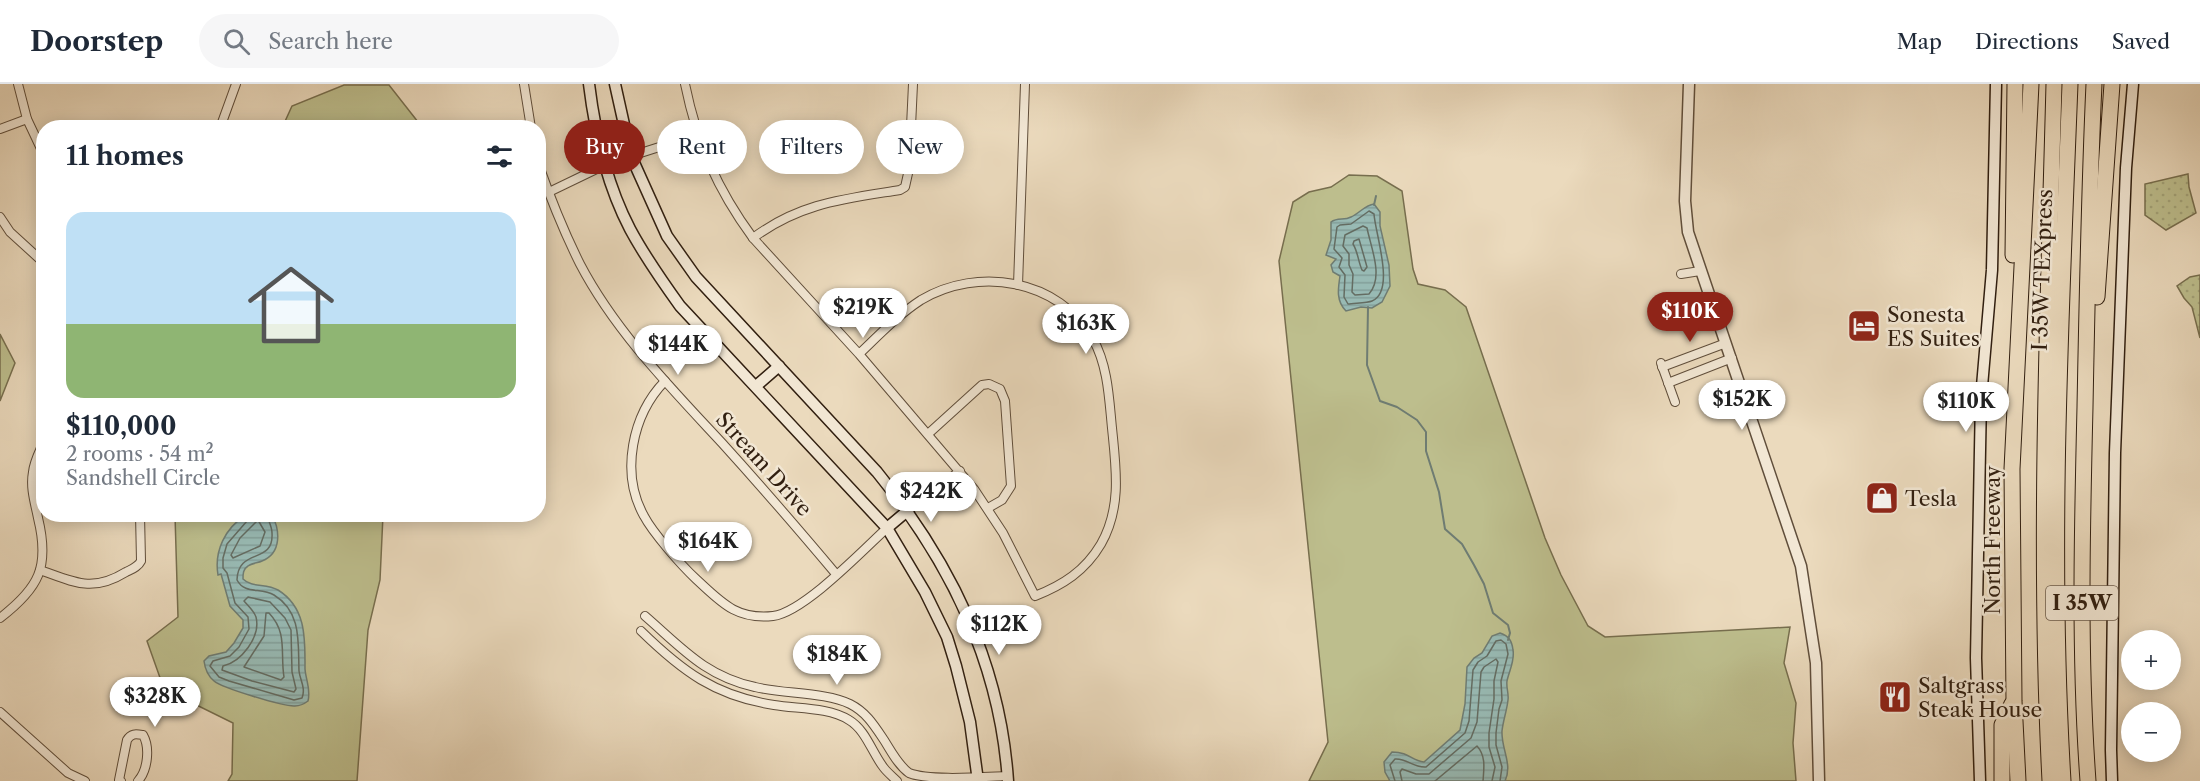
<!DOCTYPE html>
<html lang="en">
<head>
<meta charset="utf-8">
<style>
  body { margin:0; font-family:"Libre Caslon Text",serif; background:#f6f6f7; color:#1f2937; height:100vh; display:flex; flex-direction:column; font-size:22px; white-space:nowrap }
  * { box-sizing:border-box; margin:0 }
  p { font-size:20px; color:#747a83 }
  .icon { flex:none; width:33px; height:33px; fill:none; stroke:currentColor; stroke-width:2; stroke-linecap:round; stroke-linejoin:round }
  .map { position:relative; flex:1; overflow:hidden }
  .side { position:absolute; left:36px; top:36px; width:510px; height:402px; display:flex; flex-direction:column; background:#fff; border-radius:24px; box-shadow:0 3px 15px #0003 }
  .side>* { flex:none }
  .top-card { position:absolute; left:564px; top:36px; width:570px; height:54px; display:flex; gap:12px }
  .fabs { position:absolute; left:2121px; top:546px; display:grid; gap:12px }
  .fabs a { display:grid; place-items:center; width:60px; height:60px; border-radius:50%; background:#fff; box-shadow:0 3px 15px #0003; font-size:30px }
  .price { position:absolute; translate:-50% -51px; padding:0 14px; border-radius:21px; background:#fff; color:#222; font-size:20px; line-height:39px; filter:drop-shadow(0 2px 3px #0008) }
  .price::after { content:''; position:absolute; left:50%; top:36px; width:18px; height:14px; margin-left:-9px; background:inherit; clip-path:polygon(0 0,100% 0,50% 100%) }
  .price.on { background:#8f2418; color:#fff }
  ul { padding:0; list-style:none }
  li { display:grid; align-content:center; gap:12px; height:318px; padding:0 30px }
  li span { display:grid; place-items:center; height:186px; border-radius:18px; color:#555 }
  li>.icon { margin-inline-start:auto }
  span .icon { width:108px; height:108px; fill:#fffc; stroke-width:1 }
  li b { font-size:26px }
  h2 { display:flex; justify-content:space-between; align-items:center; height:72px; padding:0 30px; font-size:26px }
  .tag { padding:0 21px; border-radius:27px; background:#fff; box-shadow:0 3px 15px #0003; font-size:21px; line-height:54px }
  .tag.on { background:#8f2418; color:#fff }
  header { display:flex; align-items:center; gap:36px; box-sizing:border-box; height:84px; padding:0 30px; background:#fff; border-bottom:2px solid #e0e1e3 }
  header strong { font-size:28px }
  nav { display:flex; gap:33px; margin-inline-start:auto; font-size:21px }
  .search { width:420px; height:54px; background:#f6f6f7; display:flex; align-items:center; gap:15px; box-sizing:border-box; padding:0 21px; border-radius:33px; color:#747a83; font-size:22px }
  .map>svg:first-child { display:block }
</style>
</head>
<body>
<header>
<strong>Doorstep</strong>
<div class="search"><svg class="icon" aria-label="search" viewBox="0 0 24 24"><circle cx="10" cy="10" r="6"/><path d="M15 15l6 6"/></svg>Search here</div>
<nav><a>Map</a><a>Directions</a><a>Saved</a></nav>
</header>
<div class="map">
<svg width="2200" height="697" viewBox="0 0 2200 697">
  <defs>
    <pattern id="park-dots" width="8" height="8" patternUnits="userSpaceOnUse" patternTransform="scale(1.5)"><rect width="8" height="8" fill="#bdbe8d"/><path d="M2 2h.1M6 6h.1" fill="none" stroke="#a3a379" stroke-width="1.8" stroke-linecap="round"/></pattern>
    <pattern id="water-rules" width="6" height="5" patternUnits="userSpaceOnUse" patternTransform="scale(1.5)"><rect width="6" height="5" fill="#98bab4"/><path d="M0 2.5h6" fill="none" stroke="#839f9a"/></pattern>
  </defs>
  <rect width="100%" height="100%" fill="#ebdabd"/>
  <filter id="stains"><feTurbulence type="fractalNoise" baseFrequency=".00333" numOctaves="4"/><feColorMatrix values="0 0 0 0 .2 0 0 0 0 .09 0 0 0 0 .02 0 0 0 .5 -.17"/></filter>
  <radialGradient id="worn" r=".72"><stop offset=".6" stop-color="#630" stop-opacity="0"/><stop offset="1" stop-color="#630" stop-opacity=".3"/></radialGradient>
  <g fill="#bdbe8d" stroke="#776e4e" stroke-width="1.5">
    <polygon points="344,1 389,1 422,43 282,44 292,22"/>
    <polygon points="1349,91 1377,92 1402,107 1413,185 1418,200 1445,206 1466,223 1545,454 1561,491 1588,542 1605,553 1790,543 1784,579 1796,619 1793,659 1796,697 1309,697 1328,658 1279,177 1293,118 1309,108 1331,103"/>
    <polygon points="0,250 15,279 0,317"/>
    <polygon points="175,431 383,431 380,496 368,546 357,697 228,697 232,690 233,639 164,605 147,557 178,533"/>
  </g>
  <g fill="url(#park-dots)" stroke="#776e4e" stroke-width="1.5">
    <polygon points="2188,90 2189,103 2196,129 2166,146 2145,131 2145,100"/>
    <polygon points="2200,191 2200,254 2192,223 2184,214 2177,202 2190,193"/>
  </g>
  <g fill="url(#water-rules)" stroke="#6f7c72" stroke-width="1.5">
    <path d="M1374 120 1380 128V142L1389 181 1390 202 1382 218 1372 224 1361 223 1346 227C1336 217 1338 205 1340 192L1333 188 1331 181 1336 175 1326 171 1331 156V138C1338 133 1344 137 1351 133 1360 129 1365 121 1374 120Z"/>
    <path d="M246 431H272C280 446 282 469 262 477 258 479 252 479 248 482 243 485 243 490 243 495 252 504 266 499 278 506 307 524 305 556 305 585 306 597 311 605 308 617 304 620 299 622 295 622 285 623 222 604 214 597 208 592 205 585 204 577L209 572 226 568 234 559 243 544V536L230 522 221 490 218 491C214 467 225 444 246 431Z"/>
    <path d="M1500 549C1509 552 1512 557 1513 566 1515 577 1509 587 1507 597 1506 603 1509 610 1508 616 1507 626 1503 637 1502 647 1501 665 1513 680 1505 697H1390L1385 688 1384 678 1392 668C1410 668 1411 677 1424 678L1460 646 1465 620 1467 583 1474 574 1482 569 1492 552Z"/>
  </g>
  <g fill="none" stroke-linecap="round" stroke-linejoin="round">
    <g stroke="#646c62" stroke-width="1.5">
      <path d="M1369 127 1374 130C1375 149 1396 207 1372 217 1367 219 1354 219 1348 220L1344 213 1345 191 1339 183 1342 174 1334 165 1337 143 1340 141 1351 140Z"/>
      <path d="M1363 142 1367 144C1371 164 1384 193 1369 210L1355 211 1352 208 1353 190 1349 181V170L1343 162 1345 151Z"/>
      <path d="M1359 155 1367 183 1364 187 1362 186C1358 177 1358 168 1353 160L1354 157Z"/>
      <path d="M249 430 247 437 227 460 223 474V484L227 489 235 519 248 533 249 545 239 563 230 572 213 577 210 582 219 593 229 597 294 616 302 614C306 604 300 596 299 587 298 559 302 528 274 511 261 503 245 511 237 496 238 463 274 481 272 449 272 442 268 437 267 430"/>
      <polygon points="258,436 265,448 260,462 233,474 231,471 240,454"/>
      <path d="M248 513 270 518 285 534 291 546 292 588 296 605 294 608 252 597 222 586 223 582C241 578 261 553 256 533 254 527 248 522 244 517Z"/>
      <path d="M266 529H269C288 549 280 569 284 593L281 596 244 583 264 552Z"/>
      <path d="M1395 697 1390 681 1395 675C1407 674 1413 684 1426 683L1465 649 1469 637 1473 586 1478 578 1487 572 1496 557 1501 556 1506 560 1508 570 1501 597 1502 616 1499 625 1496 649V661L1502 683 1500 697"/>
      <polyline points="1402,697 1400,688 1402,685 1416,690 1429,690 1471,654 1477,638 1481,588 1484,583 1496,575 1498,578 1494,597 1494,615 1489,649 1489,663 1495,683 1492,697"/>
      <path d="M1435 697 1477 662C1486 672 1484 684 1483 697"/>
    </g>
    <g stroke="#6f7c72" stroke-width="2">
      <polyline points="1374,121 1376,112"/>
      <polyline points="1368,223 1367,281 1380,317 1397,323 1417,336 1426,348 1426,367 1439,408 1445,445 1462,460 1474,481 1484,500 1493,529 1508,541 1510,549 1508,556"/>
    </g>
    <defs>
      <g id="minor">
        <polyline points="18,0 27,35 44,71"/>
        <polyline points="524,0 531,44"/>
        <path d="M685 0C697 59 717 105 753 154L859 270 974 405 1003 449 1035 512C1063 501 1085 487 1101 460 1122 423 1116 384 1112 344 1109 314 1108 282 1093 255 1059 195 978 182 921 216 898 231 879 251 859 270"/>
        <polyline points="220,44 236,0"/>
        <polyline points="0,45 27,35"/>
        <polyline points="631,72 697,51"/>
        <path d="M538 79C550 113 564 148 580 180 615 247 671 304 722 359 761 402 799 446 836 490"/>
        <polyline points="549,108 605,81"/>
        <polyline points="0,133 10,148 44,179"/>
        <path d="M753 154C800 119 844 115 900 106L905 103 909 85 913 0"/>
        <polyline points="1681,190 1700,187"/>
        <polyline points="1018,201 1025,0"/>
        <polyline points="1661,279 1675,318"/>
        <polyline points="1662,283 1726,259"/>
        <path d="M665 297C632 331 620 389 644 432 653 449 681 481 696 495 721 518 736 536 773 532 804 528 863 466 887 444"/>
        <polyline points="1668,299 1732,274"/>
        <polyline points="928,350 982,301 989,300 1000,305 1005,317 1011,402 1002,416 988,424"/>
        <polyline points="906,428 960,387"/>
        <path d="M40 486C74 498 92 509 126 488 132 485 138 483 141 477L140 430"/>
        <path d="M645 532C682 564 705 592 755 603 783 610 826 608 850 620 866 628 874 641 884 656 891 667 898 681 909 689 929 697 982 693 1008 692"/>
        <path d="M0 534C39 504 50 483 38 434 35 419 30 404 33 388 34 377 40 367 44 357"/>
        <path d="M641 547C682 587 715 612 774 621 797 625 828 623 849 636 866 646 872 669 884 684 888 689 893 693 897 697"/>
        <polyline points="0,628 68,689 85,697"/>
        <path d="M121 697 119 696 127 656C131 649 136 650 143 651 150 663 148 686 138 697"/>
      </g>
      <polyline id="tertiary" points="1689,0 1685,117 1688,148 1801,482 1816,579 1819,697"/>
      <g id="secondary">
        <path d="M589 0C595 49 607 101 630 145 645 173 662 197 680 222L887 444 925 508 947 553 956 582 970 638 978 697"/>
        <path d="M615 0 631 72 667 152 696 193 877 388C951 479 1000 579 1008 697"/>
        <polyline points="605,81 631,72"/>
        <polyline points="756,302 779,282"/>
        <polyline points="887,444 906,428"/>
        <polyline points="1980,697 1976,574 1981,314 1992,186 1996,0"/>
        <polyline points="2112,697 2111,666 2115,369 2126,84 2133,0"/>
      </g>
      <g id="motorway">
        <polyline points="2013,171 2015,0"/>
        <polyline points="2097,213 2112,0"/>
        <polyline points="2002,697 2002,641 2012,620"/>
        <polyline points="2018,697 2014,617 2012,385 2031,0"/>
        <path d="M2050 697C2038 465 2048 232 2054 0"/>
        <path d="M2063 697C2049 465 2061 232 2070 0"/>
        <path d="M2088 697C2079 573 2082 448 2085 323 2087 216 2089 108 2094 0"/>
      </g>
    </defs>
    <use href="#minor" stroke="#604e3b" stroke-width="10"/>
    <use href="#tertiary" stroke="#604e3b" stroke-width="13"/>
    <use href="#secondary" stroke="#311f10" stroke-width="13"/>
    <use href="#motorway" stroke="#311f10" stroke-width="17"/>
    <use href="#minor" stroke="#f2e7d4" stroke-width="8"/>
    <use href="#tertiary" stroke="#f2e7d4" stroke-width="10"/>
    <use href="#secondary" stroke="#f2e7d4" stroke-width="10"/>
    <use href="#motorway" stroke="#ebdabd" stroke-width="15"/>
  </g>
  <defs>
    <symbol id="hotel-square" viewBox="-11 -11 22 22"><rect x="-9" y="-9" width="18" height="18" rx="4" fill="#8f2418" stroke="#f2e7d4"/><path d="M-6-4.5h1.5V1H6V5H4.5V3h-9V5H-6ZM-4 0a1.8 1.8 0 1 1 3.6 0ZM.5 0V-2.5h3Q6-2.5 6 0Z" fill="#fff"/></symbol>
    <symbol id="shop-square" viewBox="-11 -11 22 22"><rect x="-9" y="-9" width="18" height="18" rx="4" fill="#8f2418" stroke="#f2e7d4"/><path d="M-5-2.5h2.3a2.7 3.5 0 0 1 5.4 0H5L5.5 6h-11ZM-1.5-2.5h3a1.5 2.3 0 0 0-3 0Z" fill="#fff"/></symbol>
    <symbol id="restaurant-square" viewBox="-11 -11 22 22"><rect x="-9" y="-9" width="18" height="18" rx="4" fill="#8f2418" stroke="#f2e7d4"/><path d="M-5-6h1v4h1v-4h1v4h1v-4h1v5L-1.5 .5V6h-2V.5L-5-1ZM5-6V6H3V1.5H1.5Q1.5-4 5-6Z" fill="#fff"/></symbol>
  </defs>
  <g fill-rule="evenodd">
    <use href="#hotel-square" x="1845" y="223" width="38" height="38"/>
    <use href="#shop-square" x="1863" y="395" width="38" height="38"/>
    <use href="#restaurant-square" x="1876" y="594" width="38" height="38"/>
  </g>
  <g text-anchor="middle" dominant-baseline="central" stroke-width="5" stroke-linejoin="round" paint-order="stroke">
    <rect fill="#f2e7d4" stroke="#6b5b4b" stroke-width="1.5" x="2046" y="502" width="72" height="34" rx="4.5"/>
    <g font-size="20" font-weight="bold" fill="#311f10">
      <text x="2082" y="519">I 35W</text>
    </g>
    <g font-size="21" fill="#311f10" stroke="#f2e7d4">
      <text transform="translate(2042 186) rotate(-88)">I 35W TEXpress</text>
      <text transform="translate(764 380) rotate(48)">Stream Drive</text>
      <text transform="translate(1992 456) rotate(-90)">North Freeway</text>
    </g>
    <g font-size="21" fill="#311f10" stroke="#f2e7d4" text-anchor="start">
      <text x="1887" y="230">Sonesta<tspan x="1887" dy="24">ES Suites</tspan></text>
      <text x="1905" y="414">Tesla</text>
      <text x="1918" y="601">Saltgrass<tspan x="1918" dy="24">Steak House</tspan></text>
    </g>
  </g>
  <rect width="100%" height="100%" filter="url(#stains)"/>
  <rect width="100%" height="100%" fill="url(#worn)"/>
</svg>
<div class="fabs">
<a>+</a>
<a>−</a>
</div>
<b class="price" style="left:863px;top:255px">$219K</b>
<b class="price on" style="left:1690px;top:259px">$110K</b>
<b class="price" style="left:1086px;top:271px">$163K</b>
<b class="price" style="left:678px;top:292px">$144K</b>
<b class="price" style="left:1742px;top:347px">$152K</b>
<b class="price" style="left:1966px;top:349px">$110K</b>
<b class="price" style="left:931px;top:439px">$242K</b>
<b class="price" style="left:708px;top:489px">$164K</b>
<b class="price" style="left:999px;top:572px">$112K</b>
<b class="price" style="left:837px;top:602px">$184K</b>
<b class="price" style="left:155px;top:644px">$328K</b>
<div class="top-card">
<a class="tag on">Buy</a>
<a class="tag">Rent</a>
<a class="tag">Filters</a>
<a class="tag">New</a>
</div>
<section class="side">
<h2>11 homes<svg class="icon" aria-label="filters" viewBox="0 0 24 24"><path d="M4 7h16M4 17h16"/><circle cx="9" cy="7" r="2"/><circle cx="15" cy="17" r="2"/></svg></h2>
<ul>
<li><span style="background:linear-gradient(#bfe0f5 60%,#8fb573 0)"><svg class="icon" aria-label="home" viewBox="0 0 24 24"><path d="M3 11l9-7 9 7M6 9v11h12V9"/></svg></span><div><b>$110,000</b><p>2 rooms · 54 m²</p><p>Sandshell Circle</p></div></li>
</ul>
</section>
</div>
</body>
</html>
